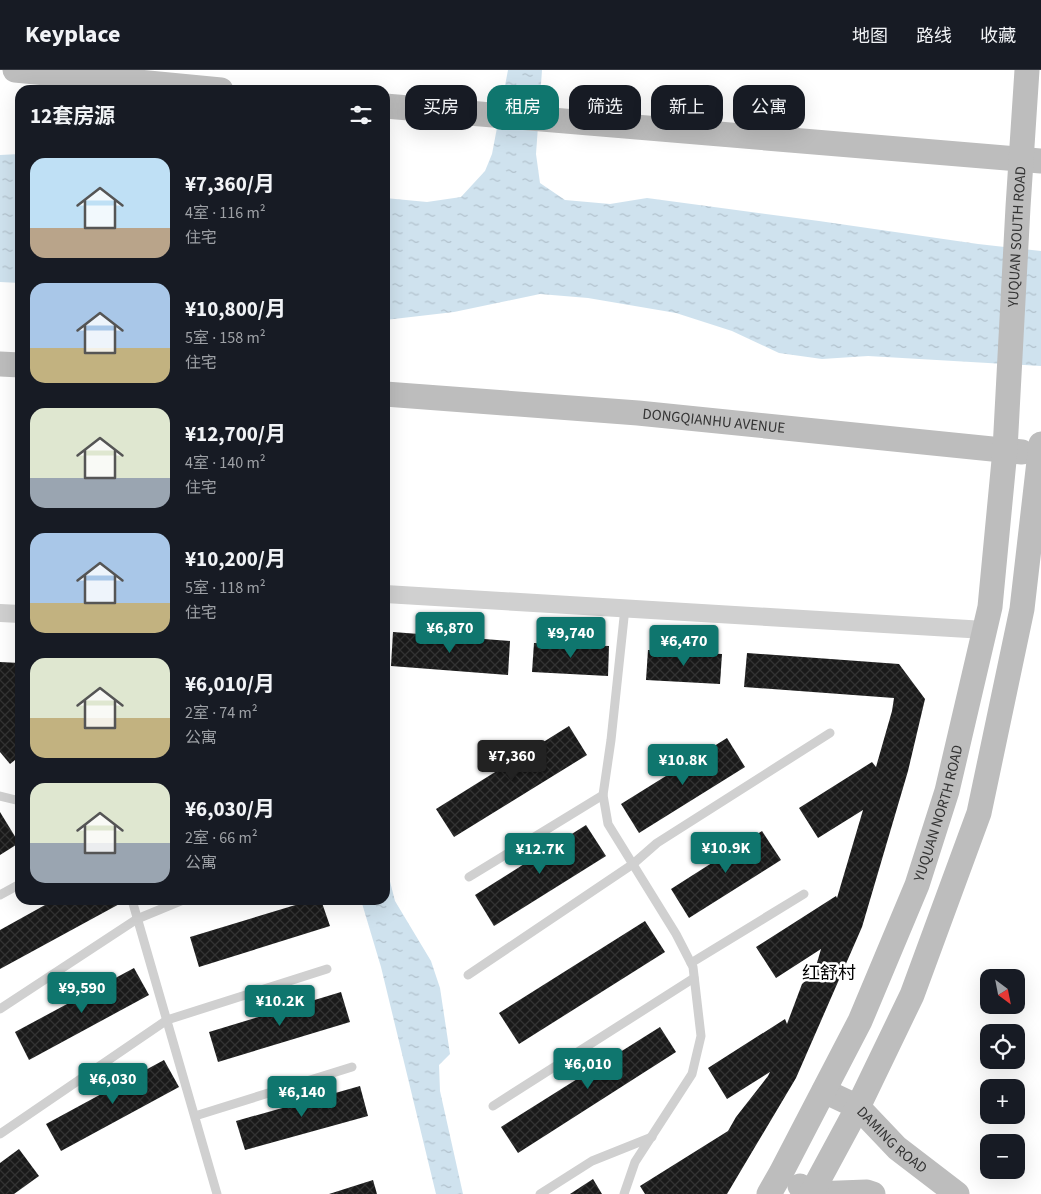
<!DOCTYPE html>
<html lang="zh">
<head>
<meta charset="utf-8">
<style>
  body { margin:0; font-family:"Source Sans 3","Noto Sans SC",sans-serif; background:#20242c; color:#f1f3f6; height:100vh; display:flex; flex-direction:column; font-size:19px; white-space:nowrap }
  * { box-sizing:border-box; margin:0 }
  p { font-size:16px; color:#9ea1a6 }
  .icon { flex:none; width:28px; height:28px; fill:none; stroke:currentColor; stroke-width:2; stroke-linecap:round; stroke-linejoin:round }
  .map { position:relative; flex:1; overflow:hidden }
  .details { position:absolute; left:15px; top:15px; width:375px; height:820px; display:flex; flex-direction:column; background:#171b24; border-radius:15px; box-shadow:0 5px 20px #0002 }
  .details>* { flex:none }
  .top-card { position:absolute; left:405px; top:15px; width:475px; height:45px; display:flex; gap:10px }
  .needle { width:32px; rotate:148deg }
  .fabs { position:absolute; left:980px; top:899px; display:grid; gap:10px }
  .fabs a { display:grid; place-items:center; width:45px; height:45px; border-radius:10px; background:#171b24; box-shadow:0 5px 20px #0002; font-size:25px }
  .price { position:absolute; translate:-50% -42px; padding:0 11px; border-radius:5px; background:#0f766e; color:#fff; font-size:16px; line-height:32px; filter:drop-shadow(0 1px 2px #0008) }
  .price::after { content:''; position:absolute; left:50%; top:30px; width:15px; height:11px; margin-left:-8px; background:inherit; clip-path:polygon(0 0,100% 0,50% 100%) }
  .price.on { background:#222; color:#fff }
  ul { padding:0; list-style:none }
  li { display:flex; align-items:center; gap:15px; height:125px; padding:0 15px }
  li span { display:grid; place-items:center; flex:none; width:140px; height:100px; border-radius:15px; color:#555 }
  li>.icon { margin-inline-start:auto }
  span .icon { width:60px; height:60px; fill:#fffc; stroke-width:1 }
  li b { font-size:21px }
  h2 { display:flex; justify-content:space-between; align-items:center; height:60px; padding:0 15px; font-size:21px }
  .pill { padding:0 18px; border-radius:15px; background:#171b24; box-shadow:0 5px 20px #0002; font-size:18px; line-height:45px }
  .pill.on { background:#0f766e; color:#fff }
  header { display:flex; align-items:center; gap:30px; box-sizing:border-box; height:70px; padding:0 25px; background:#171b24; border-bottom:1px solid #363941 }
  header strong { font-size:24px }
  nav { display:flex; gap:28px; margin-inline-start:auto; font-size:18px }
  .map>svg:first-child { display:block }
</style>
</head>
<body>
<header>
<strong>Keyplace</strong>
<nav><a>地图</a><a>路线</a><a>收藏</a></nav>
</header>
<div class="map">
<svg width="1041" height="1124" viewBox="0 0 1041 1124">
  <defs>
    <pattern id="water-ripples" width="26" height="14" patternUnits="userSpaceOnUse" patternTransform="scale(1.25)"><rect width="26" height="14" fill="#cfe2ee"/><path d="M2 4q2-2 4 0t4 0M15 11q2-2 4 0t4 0" fill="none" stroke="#b2c2cd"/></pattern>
    <pattern id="building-cross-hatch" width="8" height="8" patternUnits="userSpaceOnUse" patternTransform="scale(1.25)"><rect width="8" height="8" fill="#1a1a1a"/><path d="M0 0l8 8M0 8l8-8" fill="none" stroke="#333"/></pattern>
  </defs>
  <rect width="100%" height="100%" fill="#fff"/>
  <g fill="url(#water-ripples)">
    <polygon points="508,0 542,0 536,84 540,113 565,130 610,134 647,128 819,151 978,174 1041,181 1041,296 868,286 822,289 779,283 732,261 676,243 588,228 540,224 454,242 385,250 385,128 427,132 461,127 485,101 492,84"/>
    <polygon points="20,84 20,213 0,212 0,85"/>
    <polygon points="385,792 395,831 431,891 440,918 450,984 439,995 440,1021 463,1124 436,1124 381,897 361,830 385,830"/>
  </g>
  <g fill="url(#building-cross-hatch)">
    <polygon points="393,562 510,571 508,605 391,596"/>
    <polygon points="534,573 609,576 608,606 532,602"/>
    <polygon points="648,580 722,584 720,614 646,610"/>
    <polygon points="747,583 899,594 925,629 908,701 862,857 796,1008 727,1124 645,1124 640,1116 728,1061 736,1047 768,1006 770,1002 727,1029 708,998 785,949 787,954 802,914 814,903 821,879 776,908 756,877 836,826 837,828 863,740 818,768 799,738 872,692 876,697 892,641 894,628 744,617"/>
    <polygon points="0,592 20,593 20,686 10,694 0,682"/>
    <polygon points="569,656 587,685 454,767 436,739"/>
    <polygon points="727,668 745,697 639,763 621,734"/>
    <polygon points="0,742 19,773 0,785"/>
    <polygon points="586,755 606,786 494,856 475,825"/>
    <polygon points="762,761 781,790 689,848 671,819"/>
    <polygon points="54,830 122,830 123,832 0,899 0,860"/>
    <polygon points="312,830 321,830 330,856 199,897 190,867"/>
    <polygon points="645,851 665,882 519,974 499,943"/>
    <polygon points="134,898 149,925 29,990 15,962"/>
    <polygon points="341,922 350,952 218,992 209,962"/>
    <polygon points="660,957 676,982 518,1083 501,1057"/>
    <polygon points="164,990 179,1017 61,1081 46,1054"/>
    <polygon points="360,1016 368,1046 245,1080 236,1051"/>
    <polygon points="19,1079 39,1106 14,1124 0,1124 0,1093"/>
    <polygon points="593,1109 602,1124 570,1124"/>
    <polygon points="373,1110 377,1124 329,1124"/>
  </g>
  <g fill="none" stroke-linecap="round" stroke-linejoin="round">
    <g stroke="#d0d0d0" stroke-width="9">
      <polyline points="0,726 20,731"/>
      <polyline points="469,807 603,725"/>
      <polyline points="0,825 20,814"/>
      <polyline points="132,830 217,1124"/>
      <polyline points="691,893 804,824"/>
      <polyline points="468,905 633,794 657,773 830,663"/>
      <polyline points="0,939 137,849 183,830"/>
      <polyline points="493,1036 694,908"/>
      <polyline points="195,1046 352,997"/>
      <polyline points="0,1064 167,950 327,899"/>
      <polyline points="540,1124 592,1091 652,1067"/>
      <polyline points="624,1124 635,1092 692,1004 701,966 693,897 676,864 608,754 603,725 611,670 625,538"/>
    </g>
    <g stroke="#d0d0d0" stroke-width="18">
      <polyline points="385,524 985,560"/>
      <polyline points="0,543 20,544"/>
    </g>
    <g stroke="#bdbdbd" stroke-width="25">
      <polyline points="15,0 221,20"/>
      <polyline points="385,36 1041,91"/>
      <polyline points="0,294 20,295"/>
      <path id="s1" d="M385 324 638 343 1022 382"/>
      <path id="s2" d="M824 1021 858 1037 897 1078 957 1124"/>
      <polyline points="800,1116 812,1124 867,1122 873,1124"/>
      <path id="s3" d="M769 1124 781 1103 860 951 917 815 947 721 990 537 1005 380 1018 137 1027 0"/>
      <polyline points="811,1124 858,1037 912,925 979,743 1022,539 1041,374"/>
    </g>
  </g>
  <g text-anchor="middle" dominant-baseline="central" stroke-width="5" stroke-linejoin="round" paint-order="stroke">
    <g font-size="15" fill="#333" stroke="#fff">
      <text stroke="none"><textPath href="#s3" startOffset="1002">YUQUAN SOUTH ROAD</textPath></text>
      <text stroke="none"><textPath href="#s1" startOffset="330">DONGQIANHU AVENUE</textPath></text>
      <text stroke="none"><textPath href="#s3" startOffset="418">YUQUAN NORTH ROAD</textPath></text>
      <text stroke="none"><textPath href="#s2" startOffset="85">DAMING ROAD</textPath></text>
    </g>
    <g font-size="18" fill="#000" stroke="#fff">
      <text x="829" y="903">红舒村</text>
    </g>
  </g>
</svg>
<div class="fabs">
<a><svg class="needle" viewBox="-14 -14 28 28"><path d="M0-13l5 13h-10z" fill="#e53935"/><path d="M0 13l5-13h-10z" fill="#9ea1a6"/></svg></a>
<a><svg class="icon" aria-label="locate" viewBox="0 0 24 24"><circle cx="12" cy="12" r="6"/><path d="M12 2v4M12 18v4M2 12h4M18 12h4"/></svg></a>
<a>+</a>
<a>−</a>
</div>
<b class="price" style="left:450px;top:584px">¥6,870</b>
<b class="price" style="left:571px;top:589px">¥9,740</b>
<b class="price" style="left:684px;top:597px">¥6,470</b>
<b class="price on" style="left:512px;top:712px">¥7,360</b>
<b class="price" style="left:683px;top:716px">¥10.8K</b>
<b class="price" style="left:726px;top:804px">¥10.9K</b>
<b class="price" style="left:540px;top:805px">¥12.7K</b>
<b class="price" style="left:82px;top:944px">¥9,590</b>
<b class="price" style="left:280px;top:957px">¥10.2K</b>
<b class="price" style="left:588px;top:1020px">¥6,010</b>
<b class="price" style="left:113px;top:1035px">¥6,030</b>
<b class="price" style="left:302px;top:1048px">¥6,140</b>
<div class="top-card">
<a class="pill">买房</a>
<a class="pill on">租房</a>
<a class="pill">筛选</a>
<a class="pill">新上</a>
<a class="pill">公寓</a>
</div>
<section class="details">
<h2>12套房源<svg class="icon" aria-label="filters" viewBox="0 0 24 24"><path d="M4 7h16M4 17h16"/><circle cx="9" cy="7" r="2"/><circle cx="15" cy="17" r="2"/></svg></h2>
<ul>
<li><span style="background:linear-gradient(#bfe0f5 70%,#b9a48a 0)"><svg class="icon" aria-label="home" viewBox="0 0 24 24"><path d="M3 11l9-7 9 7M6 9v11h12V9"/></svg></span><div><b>¥7,360/月</b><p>4室 · 116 m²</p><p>住宅</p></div></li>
<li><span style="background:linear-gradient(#a9c7e8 65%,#c2b280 0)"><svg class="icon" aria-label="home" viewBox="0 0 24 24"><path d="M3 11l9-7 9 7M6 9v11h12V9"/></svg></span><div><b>¥10,800/月</b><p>5室 · 158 m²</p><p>住宅</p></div></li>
<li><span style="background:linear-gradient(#dfe7d0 70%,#9aa5b1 0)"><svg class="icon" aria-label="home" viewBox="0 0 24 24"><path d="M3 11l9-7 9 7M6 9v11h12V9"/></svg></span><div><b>¥12,700/月</b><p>4室 · 140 m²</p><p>住宅</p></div></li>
<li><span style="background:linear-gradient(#a9c7e8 70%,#c2b280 0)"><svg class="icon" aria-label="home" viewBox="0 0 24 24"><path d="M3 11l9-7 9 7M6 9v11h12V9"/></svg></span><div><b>¥10,200/月</b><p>5室 · 118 m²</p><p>住宅</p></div></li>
<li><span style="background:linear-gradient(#dfe7d0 60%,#c2b280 0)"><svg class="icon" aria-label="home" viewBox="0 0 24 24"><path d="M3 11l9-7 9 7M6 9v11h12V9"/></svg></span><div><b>¥6,010/月</b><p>2室 · 74 m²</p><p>公寓</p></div></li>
<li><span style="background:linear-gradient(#dfe7d0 60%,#9aa5b1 0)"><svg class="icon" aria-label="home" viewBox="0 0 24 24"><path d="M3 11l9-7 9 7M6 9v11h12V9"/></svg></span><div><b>¥6,030/月</b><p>2室 · 66 m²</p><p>公寓</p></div></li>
</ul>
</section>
</div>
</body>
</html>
